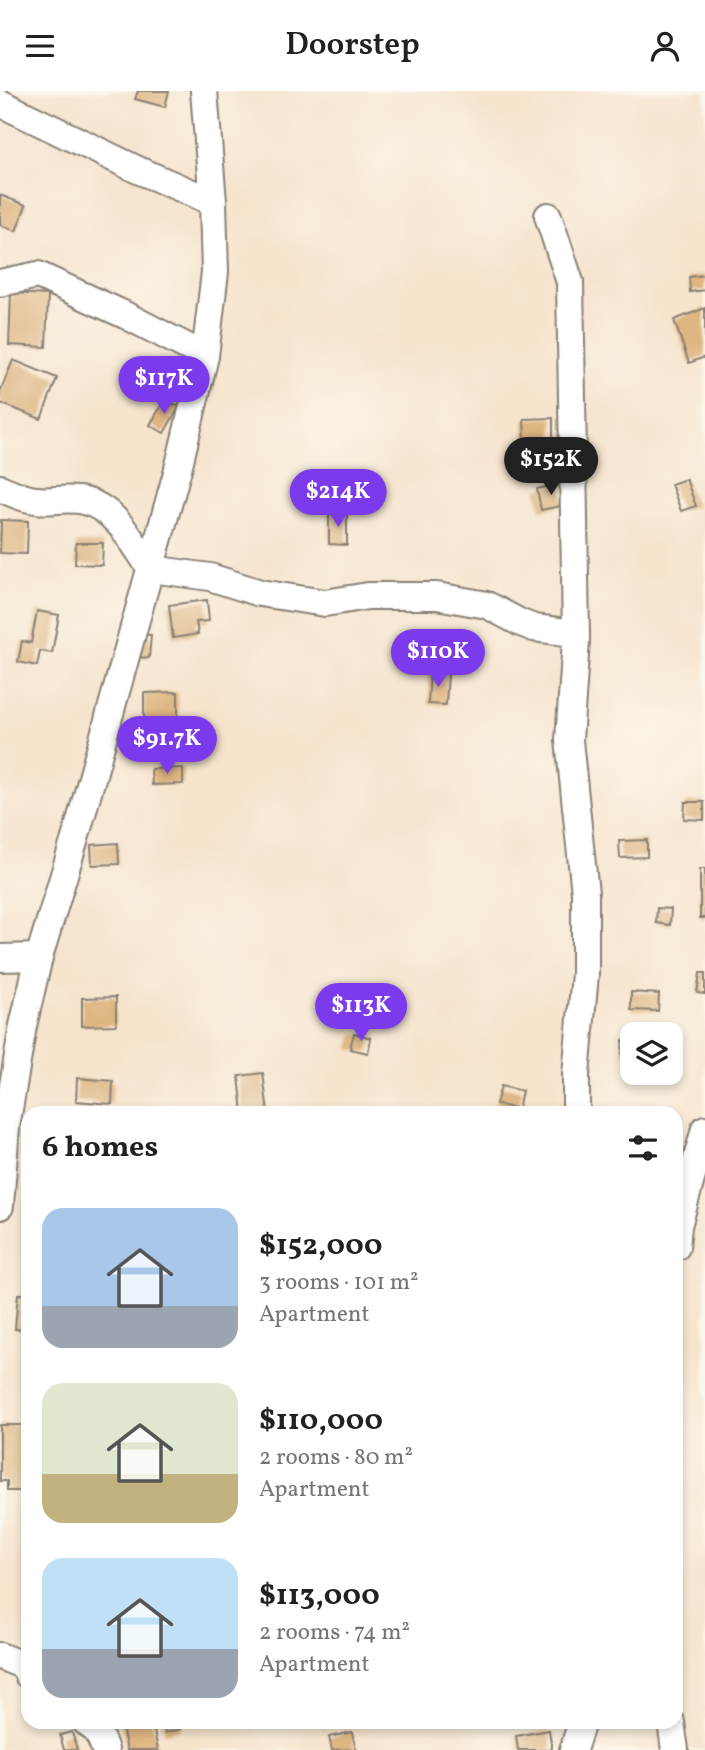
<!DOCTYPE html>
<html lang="en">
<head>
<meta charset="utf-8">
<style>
  body { margin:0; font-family:Vollkorn,serif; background:#f2f2f2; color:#202124; height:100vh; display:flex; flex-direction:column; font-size:26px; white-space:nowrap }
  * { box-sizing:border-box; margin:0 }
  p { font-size:23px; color:#757577 }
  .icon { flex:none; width:38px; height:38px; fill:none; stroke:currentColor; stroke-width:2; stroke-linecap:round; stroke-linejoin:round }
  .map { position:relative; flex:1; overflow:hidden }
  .details { position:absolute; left:21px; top:1015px; width:662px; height:623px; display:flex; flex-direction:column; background:#fff; border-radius:21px; box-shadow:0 4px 10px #0003 }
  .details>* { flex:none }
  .tools { position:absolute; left:620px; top:931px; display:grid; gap:14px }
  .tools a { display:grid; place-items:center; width:63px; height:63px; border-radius:14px; background:#fff; box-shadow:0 4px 10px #0003; font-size:35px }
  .price { position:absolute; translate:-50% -60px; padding:0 16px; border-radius:24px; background:#7c3aed; color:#fff; font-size:23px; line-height:46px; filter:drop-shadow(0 2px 4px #0008) }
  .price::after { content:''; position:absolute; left:50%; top:42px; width:21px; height:16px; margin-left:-10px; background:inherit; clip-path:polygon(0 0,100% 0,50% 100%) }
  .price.selected { background:#222; color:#fff }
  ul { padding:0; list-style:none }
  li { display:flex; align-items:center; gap:21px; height:175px; padding:0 21px }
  li span { display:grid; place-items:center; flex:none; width:196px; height:140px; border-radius:21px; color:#555 }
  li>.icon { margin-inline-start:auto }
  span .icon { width:84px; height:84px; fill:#fffc; stroke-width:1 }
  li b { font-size:30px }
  h2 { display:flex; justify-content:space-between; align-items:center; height:84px; padding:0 21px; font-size:30px }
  header { display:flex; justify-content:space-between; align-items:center; height:91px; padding:0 21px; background:#fff; font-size:32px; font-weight:600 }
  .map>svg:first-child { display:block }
</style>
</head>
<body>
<header><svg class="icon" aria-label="menu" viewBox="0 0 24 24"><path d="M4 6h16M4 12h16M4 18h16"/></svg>Doorstep<svg class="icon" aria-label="person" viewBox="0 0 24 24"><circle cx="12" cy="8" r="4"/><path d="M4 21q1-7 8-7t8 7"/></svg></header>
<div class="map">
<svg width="705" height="1659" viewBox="0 0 705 1659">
  <rect width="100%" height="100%" fill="#fbf7ec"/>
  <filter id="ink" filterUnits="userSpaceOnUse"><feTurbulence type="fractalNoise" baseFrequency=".0143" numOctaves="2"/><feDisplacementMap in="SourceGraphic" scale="14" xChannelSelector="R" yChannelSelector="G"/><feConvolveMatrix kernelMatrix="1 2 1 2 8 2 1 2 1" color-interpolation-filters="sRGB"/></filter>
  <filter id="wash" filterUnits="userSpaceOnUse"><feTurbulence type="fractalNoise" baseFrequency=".00686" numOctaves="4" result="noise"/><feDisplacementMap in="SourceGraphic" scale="28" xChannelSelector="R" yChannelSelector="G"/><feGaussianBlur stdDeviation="1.57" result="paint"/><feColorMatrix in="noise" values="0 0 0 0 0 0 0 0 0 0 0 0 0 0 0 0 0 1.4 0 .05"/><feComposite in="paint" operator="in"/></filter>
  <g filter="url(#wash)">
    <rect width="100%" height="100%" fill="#f6e4cd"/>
    <g id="blocks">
      <g fill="#deb682">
        <polygon points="138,0 169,0 165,16 135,8"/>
        <polygon points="0,104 26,114 16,140 0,134"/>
        <polygon points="705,184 705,199 690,201 689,186"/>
        <polygon points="11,202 48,204 46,256 9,254"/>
        <polygon points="705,217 705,266 689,272 674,229"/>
        <polygon points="13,269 57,287 41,328 0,312 0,301"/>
        <polygon points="165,308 179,316 164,342 150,334"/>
        <polygon points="553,327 553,349 525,350 524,328"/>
        <polygon points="686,388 696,415 681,420 671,393"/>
        <polygon points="561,393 565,414 541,419 537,398"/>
        <polygon points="329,422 347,423 347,454 329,453"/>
        <polygon points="1,429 28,430 27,463 0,462"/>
        <polygon points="76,452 103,452 102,474 75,473"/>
        <polygon points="207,509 209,530 196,531 198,543 173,547 169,514"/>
        <polygon points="37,520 59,524 52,562 40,560 37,575 18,571 22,550 31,552"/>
        <polygon points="139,543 151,544 149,567 137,566"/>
        <polygon points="430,581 448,583 446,614 428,613"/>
        <polygon points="178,601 178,630 144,630 144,602"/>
        <polygon points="183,677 183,693 152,694 151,678"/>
        <polygon points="685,711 704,711 704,729 684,728"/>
        <polygon points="647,749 647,766 620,767 619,750"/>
        <polygon points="118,752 119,773 92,774 91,754"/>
        <rect x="700" y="778" width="5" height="49"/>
        <polygon points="657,817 671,818 670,834 656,832"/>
        <polygon points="700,882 705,882 705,903 697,902"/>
        <polygon points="631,901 659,903 658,920 631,919"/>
        <polygon points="116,906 116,934 82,935 82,907"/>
        <polygon points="354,942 371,947 368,962 350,958"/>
        <polygon points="623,949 632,949 632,964 622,963"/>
        <polygon points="263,982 268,1022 243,1022 239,985"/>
        <polygon points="77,987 113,990 112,1013 76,1010"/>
        <polygon points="501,995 522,1000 518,1018 496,1013"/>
        <polygon points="18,1203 28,1203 28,1239 15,1238"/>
        <polygon points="0,1334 28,1334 28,1400 7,1400 7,1390 0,1390"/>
        <polygon points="126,1631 152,1631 158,1659 127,1659 121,1632"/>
        <polygon points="162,1631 180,1631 181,1638 165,1642"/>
        <polygon points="549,1639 552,1659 518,1659 516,1645"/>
        <polygon points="72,1641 77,1659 64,1659 60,1644"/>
        <polygon points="352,1641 356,1658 332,1659 329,1646"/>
      </g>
    </g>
  </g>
  <g filter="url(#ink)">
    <use href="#blocks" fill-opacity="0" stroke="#898074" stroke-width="2"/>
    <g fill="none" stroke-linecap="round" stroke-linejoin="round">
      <defs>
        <g id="minor">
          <polyline points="0,12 138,79 213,111"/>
          <polyline points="548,125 570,191 576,544"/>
          <polyline points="0,192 38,184 125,224 205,265"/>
          <path d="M0 397C12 402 23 408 36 409 52 411 68 406 84 410 116 417 134 454 151 478L210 486 260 502 325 512 368 505H437L487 514 521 532 534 537 574 542 576 544V550L569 649 585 802V883L576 984V1022"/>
          <polyline points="0,867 39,866"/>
          <polyline points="0,1115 6,1036 23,935 39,866 77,741 178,378 205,265 215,181 213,111 204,0"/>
          <polyline points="676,1156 678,1135 705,1038"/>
          <polyline points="0,1565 24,1575 28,1584"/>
          <path d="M86 1631C97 1639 101 1646 105 1659"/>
          <polyline points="671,1631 675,1659"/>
          <polyline points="573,1659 582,1631"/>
        </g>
      </defs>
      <use href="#minor" stroke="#898074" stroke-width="30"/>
      <use href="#minor" stroke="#fff" stroke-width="26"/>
    </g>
  </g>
</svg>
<div class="tools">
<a><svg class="icon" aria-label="layers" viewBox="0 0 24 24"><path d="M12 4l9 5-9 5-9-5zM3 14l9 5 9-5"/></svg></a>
</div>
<b class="price" style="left:164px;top:325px">$117K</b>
<b class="price selected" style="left:551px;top:406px">$152K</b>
<b class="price" style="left:338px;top:438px">$214K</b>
<b class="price" style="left:438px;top:598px">$110K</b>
<b class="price" style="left:167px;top:685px">$91.7K</b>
<b class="price" style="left:361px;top:952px">$113K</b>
<section class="details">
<h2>6 homes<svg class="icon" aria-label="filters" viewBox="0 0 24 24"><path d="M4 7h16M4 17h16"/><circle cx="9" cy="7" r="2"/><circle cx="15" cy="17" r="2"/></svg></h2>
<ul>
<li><span style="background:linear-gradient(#a9c7e8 70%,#9aa5b1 0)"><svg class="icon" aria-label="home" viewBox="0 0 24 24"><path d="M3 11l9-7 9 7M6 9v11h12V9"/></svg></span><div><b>$152,000</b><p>3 rooms · 101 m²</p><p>Apartment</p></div></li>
<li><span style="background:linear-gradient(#dfe7d0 65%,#c2b280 0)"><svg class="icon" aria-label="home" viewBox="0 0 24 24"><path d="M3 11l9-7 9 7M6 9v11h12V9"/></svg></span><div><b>$110,000</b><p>2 rooms · 80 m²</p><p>Apartment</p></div></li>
<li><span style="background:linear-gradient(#bfe0f5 65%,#9aa5b1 0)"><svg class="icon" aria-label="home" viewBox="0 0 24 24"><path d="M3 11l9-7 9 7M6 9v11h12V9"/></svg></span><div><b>$113,000</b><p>2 rooms · 74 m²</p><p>Apartment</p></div></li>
</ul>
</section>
</div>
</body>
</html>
